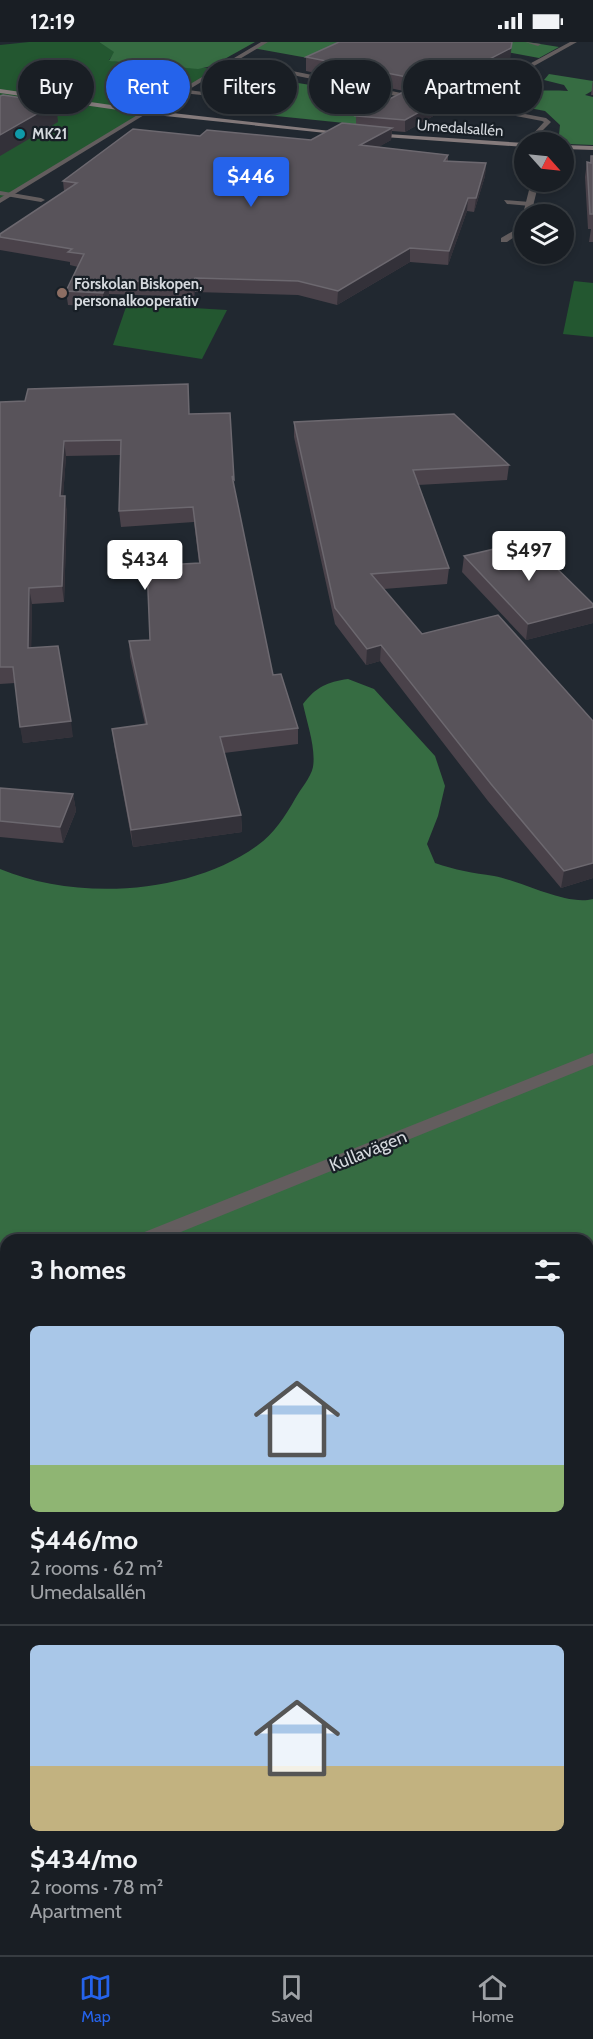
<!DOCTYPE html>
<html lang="en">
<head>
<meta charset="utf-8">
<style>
  body { margin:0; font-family:Cabin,sans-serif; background:#22272c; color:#f1f3f6; height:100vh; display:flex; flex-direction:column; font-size:22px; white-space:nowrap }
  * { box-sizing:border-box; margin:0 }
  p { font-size:20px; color:#9fa2a6 }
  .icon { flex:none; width:33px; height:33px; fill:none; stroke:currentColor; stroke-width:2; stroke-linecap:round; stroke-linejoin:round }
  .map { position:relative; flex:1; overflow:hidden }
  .panel { position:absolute; left:0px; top:1192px; width:594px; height:722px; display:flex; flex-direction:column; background:#191e24; border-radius:18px 18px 0 0; box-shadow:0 3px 9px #0003,0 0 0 2px #373c41 }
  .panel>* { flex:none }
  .guide { position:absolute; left:18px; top:18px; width:558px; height:54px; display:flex; gap:12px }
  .needle { width:39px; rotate:117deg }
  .controls { position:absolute; left:514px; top:90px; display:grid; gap:12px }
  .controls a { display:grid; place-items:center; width:60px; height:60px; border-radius:50%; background:#191e24; box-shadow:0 3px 9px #0003,0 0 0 2px #373c41; font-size:30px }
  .price { position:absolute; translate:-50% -51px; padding:0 14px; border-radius:6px; background:#fff; color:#222; font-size:20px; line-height:39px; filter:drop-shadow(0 2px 3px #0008) }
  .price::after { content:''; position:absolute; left:50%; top:36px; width:18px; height:14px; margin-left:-9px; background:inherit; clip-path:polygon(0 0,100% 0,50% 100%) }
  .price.on { background:#2563eb; color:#fff }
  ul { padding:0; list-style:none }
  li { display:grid; align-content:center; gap:12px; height:318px; padding:0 30px }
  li+li { border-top:2px solid #373c41 }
  li span { display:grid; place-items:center; height:186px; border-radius:9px; color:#555 }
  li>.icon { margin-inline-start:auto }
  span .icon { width:108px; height:108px; fill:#fffc; stroke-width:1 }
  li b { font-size:26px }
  h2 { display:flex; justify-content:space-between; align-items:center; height:72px; padding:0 30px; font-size:26px }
  .chip { padding:0 21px; border-radius:27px; background:#191e24; box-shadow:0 3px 9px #0003,0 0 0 2px #373c41; font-size:21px; line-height:54px }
  .chip.on { background:#2563eb; color:#fff }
  .status { display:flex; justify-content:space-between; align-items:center; height:42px; padding:0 30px; background:#191e24; direction:ltr }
  .status svg { height:16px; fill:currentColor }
  .dock { display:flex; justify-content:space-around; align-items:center; height:84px; border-top:2px solid #373c41; background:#191e24; font-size:16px; color:#9fa2a6 }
  .dock a { display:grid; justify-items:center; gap:3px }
  .dock .on { color:#2563eb }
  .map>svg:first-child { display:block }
</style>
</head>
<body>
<div class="status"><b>12:19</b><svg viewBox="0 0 49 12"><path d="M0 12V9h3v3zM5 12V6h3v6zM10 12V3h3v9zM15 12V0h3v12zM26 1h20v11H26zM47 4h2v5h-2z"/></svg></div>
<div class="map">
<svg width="593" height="1913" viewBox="0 0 593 1913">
  <rect width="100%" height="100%" fill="#212830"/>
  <g fill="#235730">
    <polygon points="29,0 99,0 115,10 109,18 117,20 178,26 220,26 0,159 0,3"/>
    <polygon points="574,239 593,241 593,295 563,292"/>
    <polygon points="127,262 227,268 202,317 113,303"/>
  </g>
  <g fill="#366c42" fill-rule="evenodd">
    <polygon points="99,0 255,0 212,24 198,27 109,19 114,10"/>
    <polygon points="264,0 528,0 559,5 539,16 479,5 319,18 253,6"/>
    <polygon points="241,25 282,33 298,41 398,57 374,84 237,70 288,43 254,37 220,52 201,48"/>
    <path d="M549 32 593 39 592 49 585 53 593 55V103L568 102 559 93 560 83 545 69 493 59C514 48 544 48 568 49L564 43 544 38Z"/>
    <path d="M348 637 374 647 435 714 445 744 438 774 427 802 435 821C455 828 473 831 494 834 522 839 566 864 593 857V1913H0V827C76 859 190 853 258 803 273 793 286 773 295 757 300 748 311 735 313 725 316 706 307 681 303 662 316 645 327 640 348 637ZM6 1198H588V1908H6Z"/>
  </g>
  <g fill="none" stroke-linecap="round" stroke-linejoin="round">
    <g fill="#635d5e" fill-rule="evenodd">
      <polygon points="261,0 268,0 238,18 416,54 434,54 461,59 570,0 577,0 468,61 546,76 551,80 538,93 539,100 533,100 532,93 544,80 542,79 434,58 416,58 233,21 188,48 219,52 221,55 182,51 148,71 143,70"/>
      <polygon points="525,0 541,2 538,4"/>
      <polygon points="0,149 41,156 45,158 41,160 0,153"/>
      <polygon points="504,158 530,160 534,162 530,164 507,162"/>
    </g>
    <g fill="#635d5e" fill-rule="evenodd">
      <polygon points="144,69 149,70 0,161 0,156"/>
      <polygon points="531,140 539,140 531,172 525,174 523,172"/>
      <polygon points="522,179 525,179 525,188 507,200 501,200 501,196 520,185"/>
      <polygon points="593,1011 593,1023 161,1198 134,1198 137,1193"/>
      <polygon points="6,1244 6,1261 0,1263 0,1246"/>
    </g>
    <g fill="#857b7c" fill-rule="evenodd">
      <polygon points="0,47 146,68 348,91 345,93 146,72 0,51"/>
      <polygon points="372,91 525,101 525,105 370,94"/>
      <polygon points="564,103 593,104 593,108 564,107"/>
    </g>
  </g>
  <g fill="#4a424a">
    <polygon points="306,15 510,20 446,54 441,54 443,57 442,69 405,90 392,89 391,98 378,105 448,113 448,119 486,121 485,134 474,170 467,169 448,223 410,220 337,263 298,253 195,250 194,255 109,252 104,265 68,263 66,249 78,225 70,223 70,220 0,208 0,192 64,149 63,139 200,94 311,98 356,83 356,74 404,49 306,29"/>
    <polygon points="593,38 593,53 591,53"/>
    <polygon points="591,114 593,114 593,200 589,200 591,187 588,187 585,135 587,120 590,121"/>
    <polygon points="0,360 190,372 230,371 234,445 273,633 298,686 298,702 224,711 241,773 242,790 133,805 114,703 112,687 145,682 130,615 129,599 150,598 199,521 194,480 121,485 119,469 120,413 66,414 63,454 67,469 64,560 32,562 31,606 73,695 23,701 15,641 0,642"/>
    <polygon points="294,380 509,423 507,438 418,443 449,526 447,542 384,547 422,592 593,679 593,836 561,846 488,759 380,619 366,623 335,582 294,395"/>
    <polygon points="464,514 593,581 526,598 462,530"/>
    <polygon points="0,746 73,752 76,769 63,801 0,795"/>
  </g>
  <g fill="#333139">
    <polygon points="512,0 510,20 446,54 447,39"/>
    <polygon points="443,57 442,69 405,90 405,78"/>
    <polygon points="56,61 58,80 0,114 0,93"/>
    <polygon points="392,86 391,98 360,116 360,103"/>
    <polygon points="486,121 485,134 474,170 476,156"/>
    <polygon points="468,156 467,169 448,223 449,209"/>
    <polygon points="410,206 410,220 337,263 338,249"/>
    <polygon points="195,236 195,250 194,255 193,241"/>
    <polygon points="108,238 109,252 104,265 103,251"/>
    <polygon points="64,399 66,414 62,470 60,454"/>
    <polygon points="65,454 67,469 64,560 62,544"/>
    <polygon points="29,546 32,562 31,622 28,606"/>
    <polygon points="593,565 593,581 526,598 528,582"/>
    <polygon points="381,603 380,619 366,623 367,607"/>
    <polygon points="71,679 73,695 23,701 20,685"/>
    <polygon points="73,752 76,769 63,801 60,785"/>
    <polygon points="241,773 242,790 133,805 131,788"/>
    <polygon points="593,820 593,836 561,846 564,829"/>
  </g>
  <g fill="#58535a" stroke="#6c686f" stroke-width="1.5">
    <polygon points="339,0 512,0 511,6 447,39 417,37 306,15"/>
    <polygon points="409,47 439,49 443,57 405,78 356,74"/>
    <polygon points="3,53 56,61 0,93 0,54"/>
    <polygon points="342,81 392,86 360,103 448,113 444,119 486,121 476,156 468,156 449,209 410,206 338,249 298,239 195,236 193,241 108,238 103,251 66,249 84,212 68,210 72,207 0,195 0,192 77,141 63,139 133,87 200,94 207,88 311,98"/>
    <polygon points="591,114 593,114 593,172 590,172 587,120 591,121"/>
    <polygon points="188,342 189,372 230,371 234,437 232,434 273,633 281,632 298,686 220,695 241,773 131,788 112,687 147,682 129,599 150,598 147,524 200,521 193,465 119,469 121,398 64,399 60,454 65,454 62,544 29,546 28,606 58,604 71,679 20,685 13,625 0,625 0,360 25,359 28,347"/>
    <polygon points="454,372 509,423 413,428 449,526 371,532 422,592 498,573 593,679 593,821 564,829 491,742 381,603 367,607 335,566 294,380"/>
    <polygon points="529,499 593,562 593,565 528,582 464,514"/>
    <polygon points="0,746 73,752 60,785 0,779"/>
  </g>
  <circle fill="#0f9aa8" stroke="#181f26" stroke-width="2" cx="20" cy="92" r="6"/>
  <circle fill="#8d6e63" stroke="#181f26" stroke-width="2" cx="62" cy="251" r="6"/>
  <g text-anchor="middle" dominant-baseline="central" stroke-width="4.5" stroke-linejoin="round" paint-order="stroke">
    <g font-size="15" fill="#d5d9de" stroke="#181f26">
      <text transform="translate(460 86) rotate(4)">Umedalsallén</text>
    </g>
    <g font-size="15" font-weight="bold" fill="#d5d9de" stroke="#181f26" text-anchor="start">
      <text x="32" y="92">MK21</text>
      <text x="74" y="242">Förskolan Biskopen,<tspan x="74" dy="17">personalkooperativ</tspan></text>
    </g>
    <g font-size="18" fill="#d5d9de" stroke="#181f26">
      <text transform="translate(368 1109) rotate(-22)">Kullavägen</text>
    </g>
  </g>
</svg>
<div class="controls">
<a><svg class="needle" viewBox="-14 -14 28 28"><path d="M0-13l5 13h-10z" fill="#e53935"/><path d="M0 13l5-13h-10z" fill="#9fa2a6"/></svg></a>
<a><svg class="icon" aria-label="layers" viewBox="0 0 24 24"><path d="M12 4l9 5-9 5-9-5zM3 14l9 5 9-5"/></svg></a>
</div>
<b class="price on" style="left:251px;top:166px">$446</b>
<b class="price" style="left:529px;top:540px">$497</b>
<b class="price" style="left:145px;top:549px">$434</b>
<div class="guide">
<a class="chip">Buy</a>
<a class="chip on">Rent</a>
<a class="chip">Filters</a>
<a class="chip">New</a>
<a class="chip">Apartment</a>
</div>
<section class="panel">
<h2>3 homes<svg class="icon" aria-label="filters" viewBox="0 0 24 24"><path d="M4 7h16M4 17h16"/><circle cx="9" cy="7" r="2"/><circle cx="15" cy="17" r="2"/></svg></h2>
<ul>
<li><span style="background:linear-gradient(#a9c7e8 75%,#8fb573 0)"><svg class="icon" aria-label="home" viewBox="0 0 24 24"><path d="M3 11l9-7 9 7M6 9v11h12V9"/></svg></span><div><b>$446/mo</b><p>2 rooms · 62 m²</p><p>Umedalsallén</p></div></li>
<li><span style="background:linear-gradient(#a9c7e8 65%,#c2b280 0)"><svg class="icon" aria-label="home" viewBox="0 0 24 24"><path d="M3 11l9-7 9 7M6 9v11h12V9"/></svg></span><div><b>$434/mo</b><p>2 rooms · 78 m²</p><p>Apartment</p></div></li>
</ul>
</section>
</div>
<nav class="dock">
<a class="on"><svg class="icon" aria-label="map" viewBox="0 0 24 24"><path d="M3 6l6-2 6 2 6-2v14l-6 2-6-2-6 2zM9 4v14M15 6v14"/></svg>Map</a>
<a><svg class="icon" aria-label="saved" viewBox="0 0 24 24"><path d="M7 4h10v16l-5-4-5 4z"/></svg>Saved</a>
<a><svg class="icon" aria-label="home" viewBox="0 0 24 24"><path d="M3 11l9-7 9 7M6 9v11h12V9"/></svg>Home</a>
</nav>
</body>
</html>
